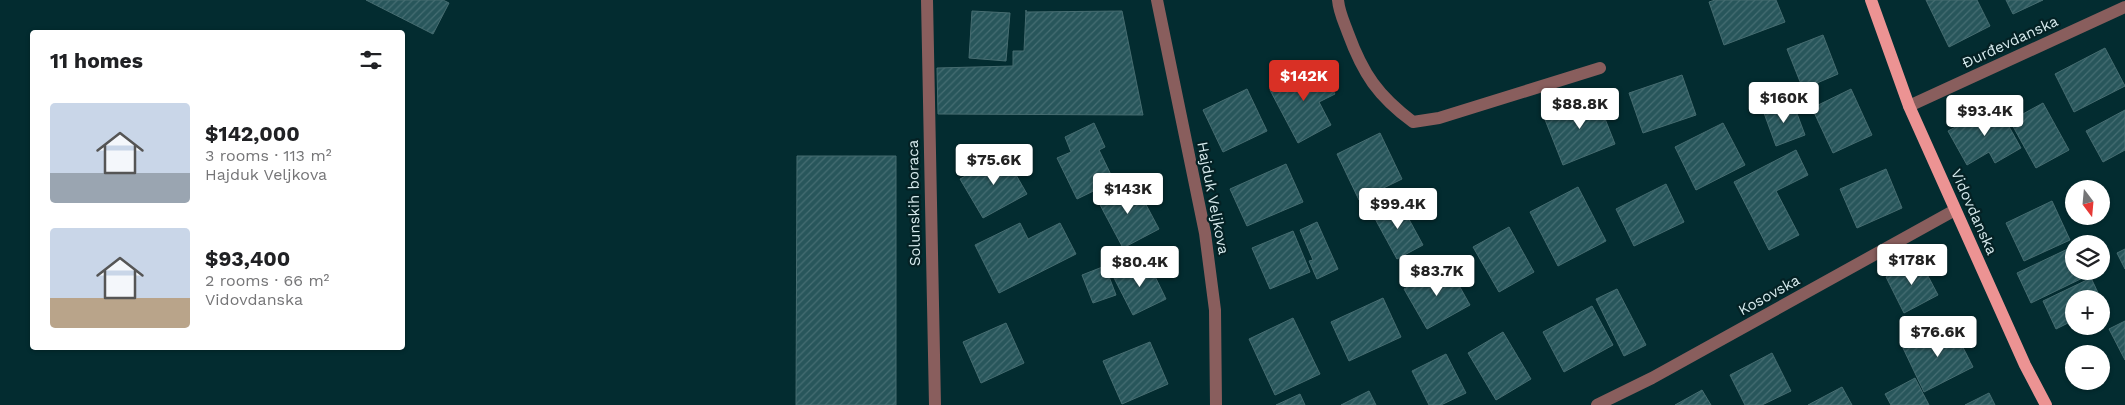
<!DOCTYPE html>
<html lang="en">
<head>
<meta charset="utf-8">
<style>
  body { margin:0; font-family:"Work Sans",sans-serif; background:#f6f6f6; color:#202124; height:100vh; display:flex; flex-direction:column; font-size:19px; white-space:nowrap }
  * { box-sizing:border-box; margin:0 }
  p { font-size:16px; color:#757577 }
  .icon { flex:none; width:28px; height:28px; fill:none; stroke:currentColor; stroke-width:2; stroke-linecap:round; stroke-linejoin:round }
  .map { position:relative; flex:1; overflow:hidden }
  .panel { position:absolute; left:30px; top:30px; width:375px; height:320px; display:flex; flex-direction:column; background:#fff; border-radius:5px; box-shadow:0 1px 4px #0004 }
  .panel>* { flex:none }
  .needle { width:32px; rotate:164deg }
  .fabs { position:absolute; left:2065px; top:180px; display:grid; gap:10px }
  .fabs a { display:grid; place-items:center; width:45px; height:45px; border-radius:50%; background:#fff; box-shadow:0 1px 4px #0004; font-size:25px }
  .price { position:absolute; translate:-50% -42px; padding:0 11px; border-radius:5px; background:#fff; color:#222; font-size:16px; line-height:32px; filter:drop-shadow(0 1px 2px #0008) }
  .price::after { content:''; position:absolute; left:50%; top:30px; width:15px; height:11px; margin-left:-8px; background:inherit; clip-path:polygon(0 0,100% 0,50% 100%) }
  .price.on { background:#d93025; color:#fff }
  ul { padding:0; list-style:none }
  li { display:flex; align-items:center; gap:15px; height:125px; padding:0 20px }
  li span { display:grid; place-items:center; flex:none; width:140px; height:100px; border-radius:5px; color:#555 }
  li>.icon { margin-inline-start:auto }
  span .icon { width:60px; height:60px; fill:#fffc; stroke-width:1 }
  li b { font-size:21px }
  h2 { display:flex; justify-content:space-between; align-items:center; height:60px; padding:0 20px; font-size:21px }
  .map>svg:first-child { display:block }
</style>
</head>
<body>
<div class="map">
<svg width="2125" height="405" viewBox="0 0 2125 405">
  <defs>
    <pattern id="building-hatch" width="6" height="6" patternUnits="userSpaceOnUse" patternTransform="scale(1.25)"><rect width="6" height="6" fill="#28565b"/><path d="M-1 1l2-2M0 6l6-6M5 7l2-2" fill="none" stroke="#466e73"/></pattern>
  </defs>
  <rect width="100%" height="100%" fill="#032c30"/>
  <g fill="url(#building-hatch)" stroke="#466c70">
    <polygon points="366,0 443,0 449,3 433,34"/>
    <polygon points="1715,0 1776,0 1785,22 1724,45 1709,2"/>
    <polygon points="1926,0 1977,0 1990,26 1949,47"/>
    <polygon points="2006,0 2043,0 2013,14"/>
    <polygon points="1026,10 1026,12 1122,11 1143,115 938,114 937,68 1013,66 1013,51 1024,51"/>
    <polygon points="972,11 1010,13 1006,61 969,58"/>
    <polygon points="1823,35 1838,74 1803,89 1787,49"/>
    <polygon points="2105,48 2125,86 2074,112 2055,74"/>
    <polygon points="1318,64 1335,94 1319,102 1331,125 1298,143 1270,90"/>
    <polygon points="1682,75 1696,115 1643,133 1629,93"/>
    <polygon points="1247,89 1267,131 1223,152 1203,110"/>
    <polygon points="1851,89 1872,135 1833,153 1812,108"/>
    <polygon points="1596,96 1615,144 1563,165 1544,117"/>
    <polygon points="1793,103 1805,135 1776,146 1764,113"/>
    <polygon points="2043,103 2069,150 2036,168 2010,121"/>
    <polygon points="1997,105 2021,148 1995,163 1989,152 1967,165 1948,131"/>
    <polygon points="2125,110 2125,150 2103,162 2086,131"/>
    <polygon points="1094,123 1105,147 1099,150 1114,181 1077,199 1057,158 1071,152 1065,137"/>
    <polygon points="1723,123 1745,165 1696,190 1675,147"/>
    <polygon points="1380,133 1402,179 1359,200 1337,154"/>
    <polygon points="1796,150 1808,175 1776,191 1799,235 1769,250 1734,182"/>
    <polygon points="1004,154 1027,194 983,218 960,179"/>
    <polygon points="797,156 896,156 896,405 796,405"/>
    <polygon points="1286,164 1303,202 1247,226 1230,189"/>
    <polygon points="1886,169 1902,208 1857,228 1840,189"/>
    <polygon points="1134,182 1159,229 1123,248 1098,201"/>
    <polygon points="1666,184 1684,222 1634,246 1616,209"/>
    <polygon points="1578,187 1606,241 1558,266 1530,212"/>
    <polygon points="1399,201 1423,245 1397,259 1373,215"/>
    <polygon points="2052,201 2070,240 2024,261 2006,223"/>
    <polygon points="1317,222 1338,269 1317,279 1309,261 1313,260 1300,230"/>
    <polygon points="1020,223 1028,239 1060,223 1076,254 999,293 975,245"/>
    <polygon points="1509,227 1534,272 1499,292 1473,247"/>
    <polygon points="1293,231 1310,272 1270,289 1252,248"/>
    <polygon points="2074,246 2074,271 2097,271 2031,303 2017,273"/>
    <polygon points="2125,249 2125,269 2117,253"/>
    <polygon points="1919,259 1938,295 1904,313 1886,277"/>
    <polygon points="1148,262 1166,299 1133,315 1114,278"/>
    <polygon points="1447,264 1470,305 1427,329 1404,289"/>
    <polygon points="1105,266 1116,295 1093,303 1082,275"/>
    <polygon points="2091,278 2101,299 2074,299 2074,320 2056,329 2043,301"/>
    <polygon points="1617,289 1646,345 1624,356 1596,299"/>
    <polygon points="1383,298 1401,337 1349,361 1331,322"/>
    <polygon points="1592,306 1613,345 1564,372 1543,332"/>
    <polygon points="1293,318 1320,374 1275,395 1249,339"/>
    <polygon points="2125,321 2125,360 2109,329"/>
    <polygon points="1006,323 1024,363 981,383 963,342"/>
    <polygon points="1951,324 1973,367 1924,392 1903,348"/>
    <polygon points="1503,332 1531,379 1496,400 1468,353"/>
    <polygon points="1150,342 1168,384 1122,404 1103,361"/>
    <polygon points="1772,353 1791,391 1762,405 1745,405 1730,375"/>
    <polygon points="1446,354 1466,393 1441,405 1429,405 1412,371"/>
    <polygon points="1915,378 1929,405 1891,405 1885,394"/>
    <polygon points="1842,387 1852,405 1808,405"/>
    <polygon points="1702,390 1711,405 1675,405"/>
    <polygon points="1369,391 1376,405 1341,405"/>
    <polygon points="1989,393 1995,405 1965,405"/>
    <polygon points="1300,394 1305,405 1276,405"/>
  </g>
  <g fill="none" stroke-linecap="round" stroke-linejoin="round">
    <g stroke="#895e5d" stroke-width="12">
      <polyline points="927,0 935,405"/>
      <polyline points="1157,0 1205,233 1215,310 1216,405"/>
      <path d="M1338 0C1339 12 1344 22 1348 33 1363 74 1378 96 1413 122L1439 118 1600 68"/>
      <polyline points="1909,106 2125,7"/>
      <polyline points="1597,405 1652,378 1955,210"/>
    </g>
    <polyline stroke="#ec9393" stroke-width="12" points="1871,0 1909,106 2025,365 2046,405"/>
  </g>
  <g text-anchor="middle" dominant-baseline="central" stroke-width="4.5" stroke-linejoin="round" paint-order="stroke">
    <g font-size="15" fill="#d6eaed" stroke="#042124">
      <text transform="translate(2010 42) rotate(-25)">Đurđevdanska</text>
      <text transform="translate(1213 198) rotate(79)">Hajduk Veljkova</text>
      <text transform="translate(914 203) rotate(-91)">Solunskih boraca</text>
      <text transform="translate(1974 212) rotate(66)">Vidovdanska</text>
      <text transform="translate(1769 295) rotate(-29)">Kosovska</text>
    </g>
  </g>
</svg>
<div class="fabs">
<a><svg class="needle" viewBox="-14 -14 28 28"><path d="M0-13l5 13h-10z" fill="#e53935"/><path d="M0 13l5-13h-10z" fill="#757577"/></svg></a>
<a><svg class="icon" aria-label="layers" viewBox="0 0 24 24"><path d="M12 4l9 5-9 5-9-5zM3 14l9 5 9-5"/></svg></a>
<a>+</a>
<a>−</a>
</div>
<b class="price on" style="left:1304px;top:102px">$142K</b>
<b class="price" style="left:1784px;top:124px">$160K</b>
<b class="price" style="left:1580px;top:130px">$88.8K</b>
<b class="price" style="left:1985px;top:137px">$93.4K</b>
<b class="price" style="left:994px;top:186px">$75.6K</b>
<b class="price" style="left:1128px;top:215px">$143K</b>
<b class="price" style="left:1398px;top:230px">$99.4K</b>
<b class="price" style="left:1912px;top:286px">$178K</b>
<b class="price" style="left:1140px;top:288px">$80.4K</b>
<b class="price" style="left:1437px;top:297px">$83.7K</b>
<b class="price" style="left:1938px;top:358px">$76.6K</b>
<section class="panel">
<h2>11 homes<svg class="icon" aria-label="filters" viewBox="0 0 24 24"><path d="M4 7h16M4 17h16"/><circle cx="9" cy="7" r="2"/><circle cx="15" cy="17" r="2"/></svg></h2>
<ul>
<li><span style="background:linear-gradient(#c9d6e8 70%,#9aa5b1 0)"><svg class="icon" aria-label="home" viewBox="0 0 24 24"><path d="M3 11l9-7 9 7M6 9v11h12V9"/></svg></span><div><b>$142,000</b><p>3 rooms · 113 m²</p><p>Hajduk Veljkova</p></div></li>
<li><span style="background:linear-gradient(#c9d6e8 70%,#b9a48a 0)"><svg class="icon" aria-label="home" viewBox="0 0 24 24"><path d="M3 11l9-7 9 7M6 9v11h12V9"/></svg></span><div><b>$93,400</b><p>2 rooms · 66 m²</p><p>Vidovdanska</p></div></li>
</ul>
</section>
</div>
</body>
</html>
